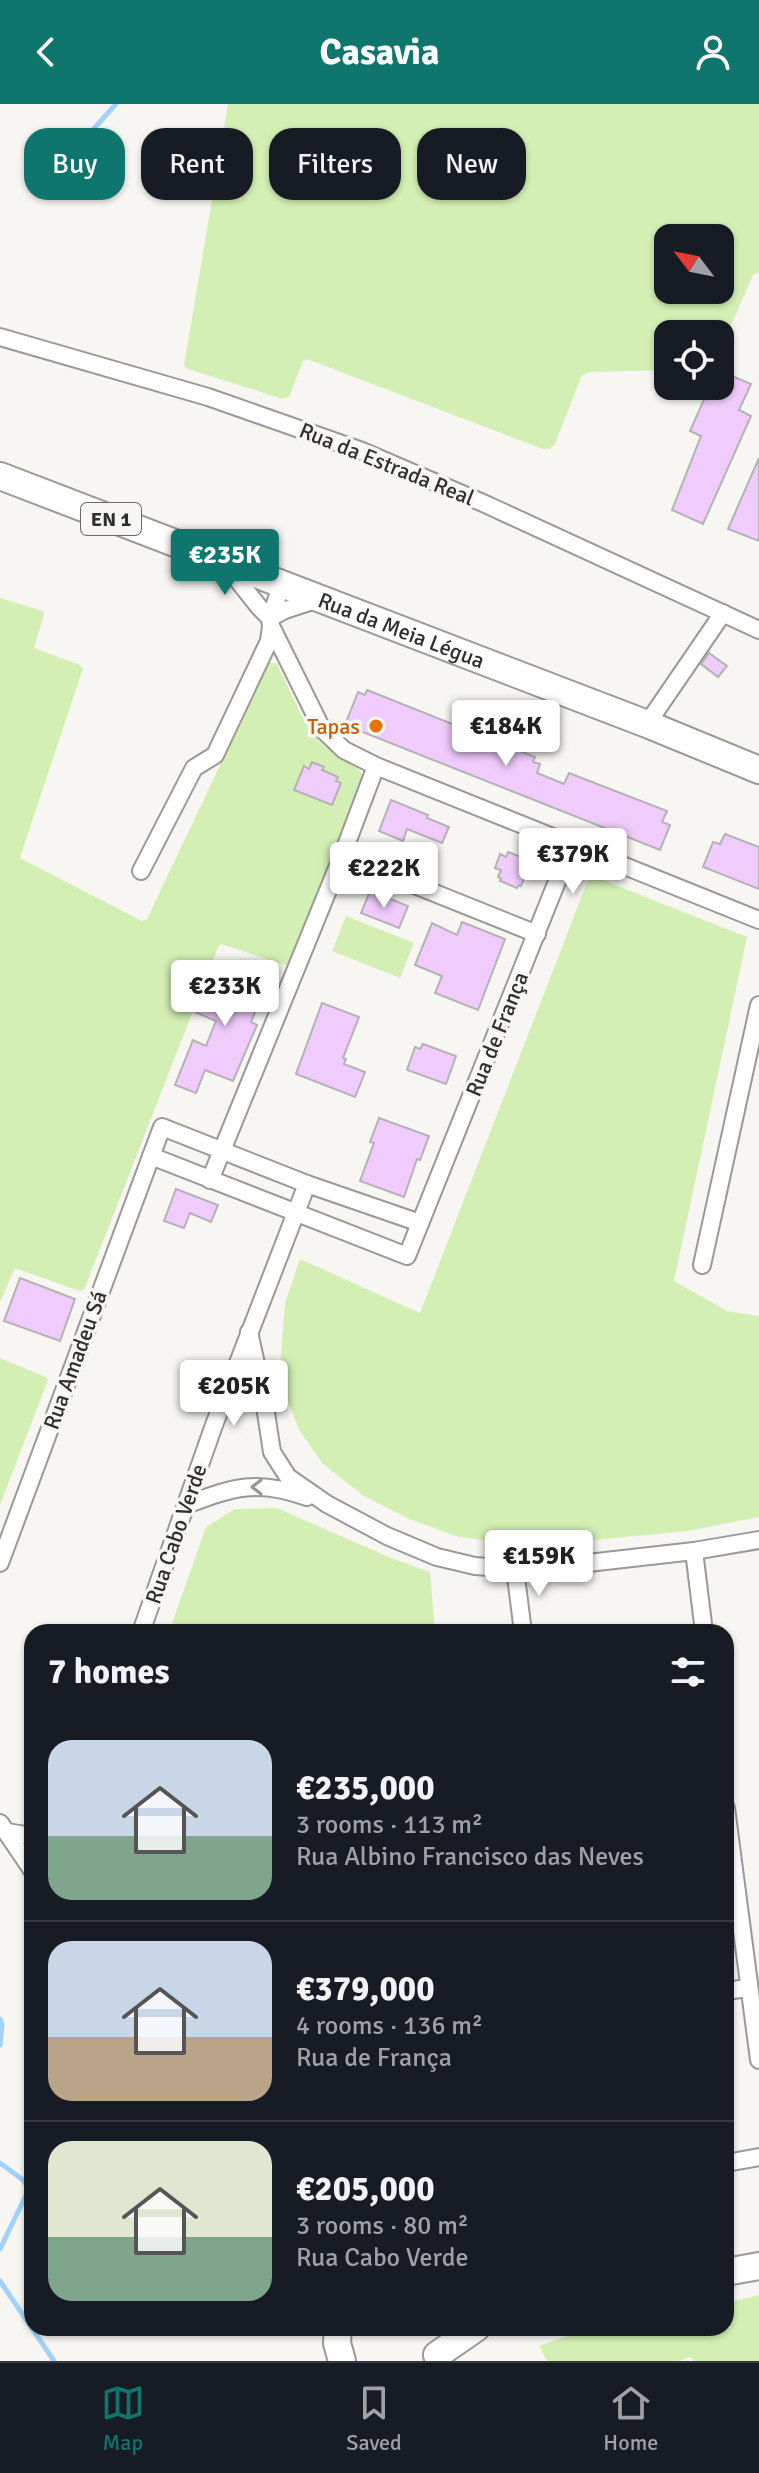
<!DOCTYPE html>
<html lang="en">
<head>
<meta charset="utf-8">
<style>
  body { margin:0; font-family:Signika,sans-serif; background:#20242c; color:#f1f3f6; height:100vh; display:flex; flex-direction:column; font-size:30px; white-space:nowrap }
  * { box-sizing:border-box; margin:0 }
  p { font-size:26px; color:#9ea1a6 }
  .icon { flex:none; width:44px; height:44px; fill:none; stroke:currentColor; stroke-width:2; stroke-linecap:round; stroke-linejoin:round }
  .map { position:relative; flex:1; overflow:hidden }
  .drawer { position:absolute; left:24px; top:1520px; width:710px; height:712px; display:flex; flex-direction:column; background:#171b24; border-radius:24px; box-shadow:0 2px 6px #0004 }
  .drawer>* { flex:none }
  .guide { position:absolute; left:24px; top:24px; width:712px; height:72px; display:flex; gap:16px }
  .needle { width:52px; rotate:302deg }
  .buttons { position:absolute; left:654px; top:120px; display:grid; gap:16px }
  .buttons a { display:grid; place-items:center; width:80px; height:80px; border-radius:16px; background:#171b24; box-shadow:0 2px 6px #0004; font-size:40px }
  .price { position:absolute; translate:-50% -68px; padding:0 18px; border-radius:8px; background:#fff; color:#222; font-size:26px; line-height:52px; filter:drop-shadow(0 2px 4px #0008) }
  .price::after { content:''; position:absolute; left:50%; top:48px; width:24px; height:18px; margin-left:-12px; background:inherit; clip-path:polygon(0 0,100% 0,50% 100%) }
  .price.current { background:#0f766e; color:#fff }
  ul { padding:0; list-style:none }
  li { display:flex; align-items:center; gap:24px; height:200px; padding:0 24px }
  li+li { border-top:2px solid #363941 }
  li span { display:grid; place-items:center; flex:none; width:224px; height:160px; border-radius:24px; color:#555 }
  li>.icon { margin-inline-start:auto }
  span .icon { width:96px; height:96px; fill:#fffc; stroke-width:1 }
  li b { font-size:34px }
  h2 { display:flex; justify-content:space-between; align-items:center; height:96px; padding:0 24px; font-size:34px }
  .tag { padding:0 28px; border-radius:24px; background:#171b24; box-shadow:0 2px 6px #0004; font-size:28px; line-height:72px }
  .tag.current { background:#0f766e; color:#fff }
  header { display:flex; justify-content:space-between; align-items:center; height:104px; padding:0 24px; background:#0f766e; color:#fff; font-size:36px; font-weight:700 }
  .menu { display:flex; justify-content:space-around; align-items:center; height:112px; border-top:2px solid #363941; background:#171b24; font-size:22px; color:#9ea1a6 }
  .menu a { display:grid; justify-items:center; gap:4px }
  .menu .current { color:#0f766e }
  .map>svg:first-child { display:block }
</style>
</head>
<body>
<header><svg class="icon" aria-label="back" viewBox="0 0 24 24"><path d="M15 5l-7 7 7 7"/></svg>Casavia<svg class="icon" aria-label="person" viewBox="0 0 24 24"><circle cx="12" cy="8" r="4"/><path d="M4 21q1-7 8-7t8 7"/></svg></header>
<div class="map">
<svg width="759" height="2257" viewBox="0 0 759 2257">
  <rect width="100%" height="100%" fill="#f8f6f3"/>
  <g fill="#d3efb4" fill-rule="evenodd">
    <path d="M228 0H759V168L753 171 720 246V230H668V266L591 268 582 271 555 340 550 345H543L307 255 303 257 289 293 283 295 188 265 184 262ZM720 134V186H668V134Z"/>
    <path d="M0 494 43 507 44 511 34 544 80 561 83 565 20 754 142 817 147 815 269 558 277 560C288 582 302 617 317 635 329 649 361 660 365 676L289 860 285 861 221 840 218 843 84 1186 79 1187 15 1164 0 1198Z"/>
    <polygon points="590,771 747,833 674,1177 727,1207 759,1212 759,1413 688,1427 530,1442 459,1433 409,1415 364,1392 323,1360 299,1326 279,1275 285,1199 300,1155 420,1209"/>
    <polygon points="346,812 414,839 400,874 332,847"/>
    <polygon points="0,1254 46,1273 48,1276 0,1401"/>
    <polygon points="277,1404 391,1454 430,1468 435,1528 169,1528 206,1423 235,1405"/>
    <polygon points="759,2191 759,2257 693,2257 691,2253 679,2257 547,2257 539,2242 590,2224 726,2224 726,2199"/>
  </g>
  <g fill="none" stroke-linecap="round" stroke-linejoin="round">
    <g stroke="#a2d2fa" stroke-width="5">
      <polyline points="42,82 116,0"/>
      <polyline points="0,1915 2,1920 0,1941"/>
      <polyline points="0,2059 23,2076 29,2085 0,2145"/>
      <polyline points="0,2177 54,2257"/>
    </g>
  </g>
  <g fill="#f0ccfc" stroke="#b4b2b5" stroke-width="2">
    <polygon points="720,267 751,280 739,306 751,312 703,420 672,406 701,332 690,327 710,282 720,282"/>
    <polygon points="759,354 759,437 728,425"/>
    <polygon points="709,549 727,562 718,573 701,560"/>
    <polygon points="367,586 535,653 533,658 540,660 537,669 564,680 569,669 667,707 662,718 670,721 660,746 345,621 358,588 365,591"/>
    <polygon points="312,658 324,663 322,666 338,673 336,677 341,679 332,701 294,686 304,662 309,665"/>
    <polygon points="391,696 428,711 427,714 449,723 442,739 407,725 403,737 379,727"/>
    <polygon points="725,730 759,743 759,785 703,763 713,738 720,740"/>
    <polygon points="508,748 531,757 521,782 519,781 517,784 500,777 501,774 498,773 501,766 495,764 500,750 506,753"/>
    <polygon points="370,787 408,802 399,824 361,809"/>
    <polygon points="462,818 505,835 478,906 435,889 442,872 415,861 432,819 457,831"/>
    <polygon points="229,859 268,875 251,918 257,921 233,977 205,966 196,989 175,981 193,936 206,942 216,917 195,908 203,886 216,891"/>
    <polygon points="322,899 359,913 343,954 346,955 344,960 365,968 355,993 296,970"/>
    <polygon points="423,940 456,952 446,980 407,966 415,943 420,945"/>
    <polygon points="379,1014 429,1032 420,1056 417,1055 404,1093 360,1077 374,1039 370,1038"/>
    <polygon points="176,1085 218,1101 211,1118 190,1109 184,1124 164,1117"/>
    <polygon points="20,1174 75,1195 60,1237 4,1217"/>
  </g>
  <g fill="none" stroke-linecap="round" stroke-linejoin="round">
    <defs>
      <g id="minor">
        <polyline points="0,233 208,293 362,347 483,399 759,526"/>
        <polyline points="225,460 259,503 270,514"/>
        <polyline points="282,480 270,514 271,522 322,625 344,646 376,662 759,816"/>
        <polyline points="270,514 285,506 319,495"/>
        <polyline points="647,620 723,509"/>
        <polyline points="342,752 537,830"/>
        <polyline points="141,767 194,664 215,651 269,537 271,522"/>
        <polyline points="151,1052 407,1152 572,740"/>
        <polyline points="210,1076 342,752 376,662"/>
        <polyline points="702,1161 759,901"/>
        <polyline points="249,1228 264,1296 272,1348 288,1373 327,1400 387,1432 437,1453 475,1462 526,1466 694,1447 759,1436"/>
        <path d="M186 1401C234 1383 257 1375 307 1393"/>
        <polyline points="694,1447 704,1528"/>
        <polyline points="0,1459 162,1023 307,1080 420,1119"/>
        <polyline points="515,1465 523,1528"/>
        <polyline points="141,1528 214,1321 307,1080"/>
        <polyline points="726,1704 759,1956"/>
        <polyline points="0,1719 32,1766"/>
        <polyline points="7,1728 32,1732"/>
        <polyline points="726,1887 748,1884"/>
        <polyline points="726,2059 759,2053"/>
      </g>
      <g id="primary">
        <path id="s1" d="M0 372 647 620 759 666"/>
        <polyline points="726,2168 759,2162"/>
        <polyline points="338,2224 337,2239 342,2257"/>
        <polyline points="437,2251 476,2224"/>
      </g>
    </defs>
    <use href="#minor" stroke="#9b9996" stroke-width="20"/>
    <use href="#primary" stroke="#9b9996" stroke-width="30"/>
    <use href="#minor" stroke="#fff" stroke-width="16"/>
    <use href="#primary" stroke="#fff" stroke-width="26"/>
  </g>
  <defs><path id="oneway-chevron" d="M-2-3.5L2.5 0L-2 3.5" fill="none" stroke-width="1.6" stroke-linecap="round" stroke-linejoin="round" transform="scale(2)"/></defs>
  <use stroke="#979696" href="#oneway-chevron" transform="translate(257 1383) rotate(-180)"/>
  <circle fill="#e8710a" stroke="#f8f6f3" stroke-width="3" cx="376" cy="622" r="8"/>
  <g text-anchor="middle" dominant-baseline="central" stroke-width="7" stroke-linejoin="round" paint-order="stroke">
    <rect fill="#f8f6f3" stroke="#6b6a68" stroke-width="2" x="81" y="399" width="60" height="32" rx="6"/>
    <g font-size="20" font-weight="bold" fill="#2f2e2d">
      <text x="111" y="415">EN 1</text>
    </g>
    <g font-size="22" fill="#2f2e2d" stroke="#f8f6f3">
      <text transform="translate(387 360) rotate(22)">Rua da Estrada Real</text>
      <text stroke="none"><textPath href="#s1" startOffset="430">Rua da Meia Légua</textPath></text>
      <text transform="translate(497 930) rotate(-68)">Rua de França</text>
      <text transform="translate(75 1256) rotate(-70)">Rua Amadeu Sá</text>
      <text transform="translate(176 1430) rotate(-71)">Rua Cabo Verde</text>
    </g>
    <g font-size="22" fill="#c56008" stroke="#f8f6f3" text-anchor="end">
      <text x="360" y="622">Tapas</text>
    </g>
  </g>
</svg>
<div class="buttons">
<a><svg class="needle" viewBox="-14 -14 28 28"><path d="M0-13l5 13h-10z" fill="#e53935"/><path d="M0 13l5-13h-10z" fill="#9ea1a6"/></svg></a>
<a><svg class="icon" aria-label="locate" viewBox="0 0 24 24"><circle cx="12" cy="12" r="6"/><path d="M12 2v4M12 18v4M2 12h4M18 12h4"/></svg></a>
</div>
<b class="price current" style="left:225px;top:493px">€235K</b>
<b class="price" style="left:506px;top:664px">€184K</b>
<b class="price" style="left:573px;top:792px">€379K</b>
<b class="price" style="left:384px;top:806px">€222K</b>
<b class="price" style="left:225px;top:924px">€233K</b>
<b class="price" style="left:234px;top:1324px">€205K</b>
<b class="price" style="left:539px;top:1494px">€159K</b>
<div class="guide">
<a class="tag current">Buy</a>
<a class="tag">Rent</a>
<a class="tag">Filters</a>
<a class="tag">New</a>
</div>
<section class="drawer">
<h2>7 homes<svg class="icon" aria-label="filters" viewBox="0 0 24 24"><path d="M4 7h16M4 17h16"/><circle cx="9" cy="7" r="2"/><circle cx="15" cy="17" r="2"/></svg></h2>
<ul>
<li><span style="background:linear-gradient(#c9d6e8 60%,#7fa58c 0)"><svg class="icon" aria-label="home" viewBox="0 0 24 24"><path d="M3 11l9-7 9 7M6 9v11h12V9"/></svg></span><div><b>€235,000</b><p>3 rooms · 113 m²</p><p>Rua Albino Francisco das Neves</p></div></li>
<li><span style="background:linear-gradient(#c9d6e8 60%,#b9a48a 0)"><svg class="icon" aria-label="home" viewBox="0 0 24 24"><path d="M3 11l9-7 9 7M6 9v11h12V9"/></svg></span><div><b>€379,000</b><p>4 rooms · 136 m²</p><p>Rua de França</p></div></li>
<li><span style="background:linear-gradient(#dfe7d0 60%,#7fa58c 0)"><svg class="icon" aria-label="home" viewBox="0 0 24 24"><path d="M3 11l9-7 9 7M6 9v11h12V9"/></svg></span><div><b>€205,000</b><p>3 rooms · 80 m²</p><p>Rua Cabo Verde</p></div></li>
</ul>
</section>
</div>
<nav class="menu">
<a class="current"><svg class="icon" aria-label="map" viewBox="0 0 24 24"><path d="M3 6l6-2 6 2 6-2v14l-6 2-6-2-6 2zM9 4v14M15 6v14"/></svg>Map</a>
<a><svg class="icon" aria-label="saved" viewBox="0 0 24 24"><path d="M7 4h10v16l-5-4-5 4z"/></svg>Saved</a>
<a><svg class="icon" aria-label="home" viewBox="0 0 24 24"><path d="M3 11l9-7 9 7M6 9v11h12V9"/></svg>Home</a>
</nav>
</body>
</html>
